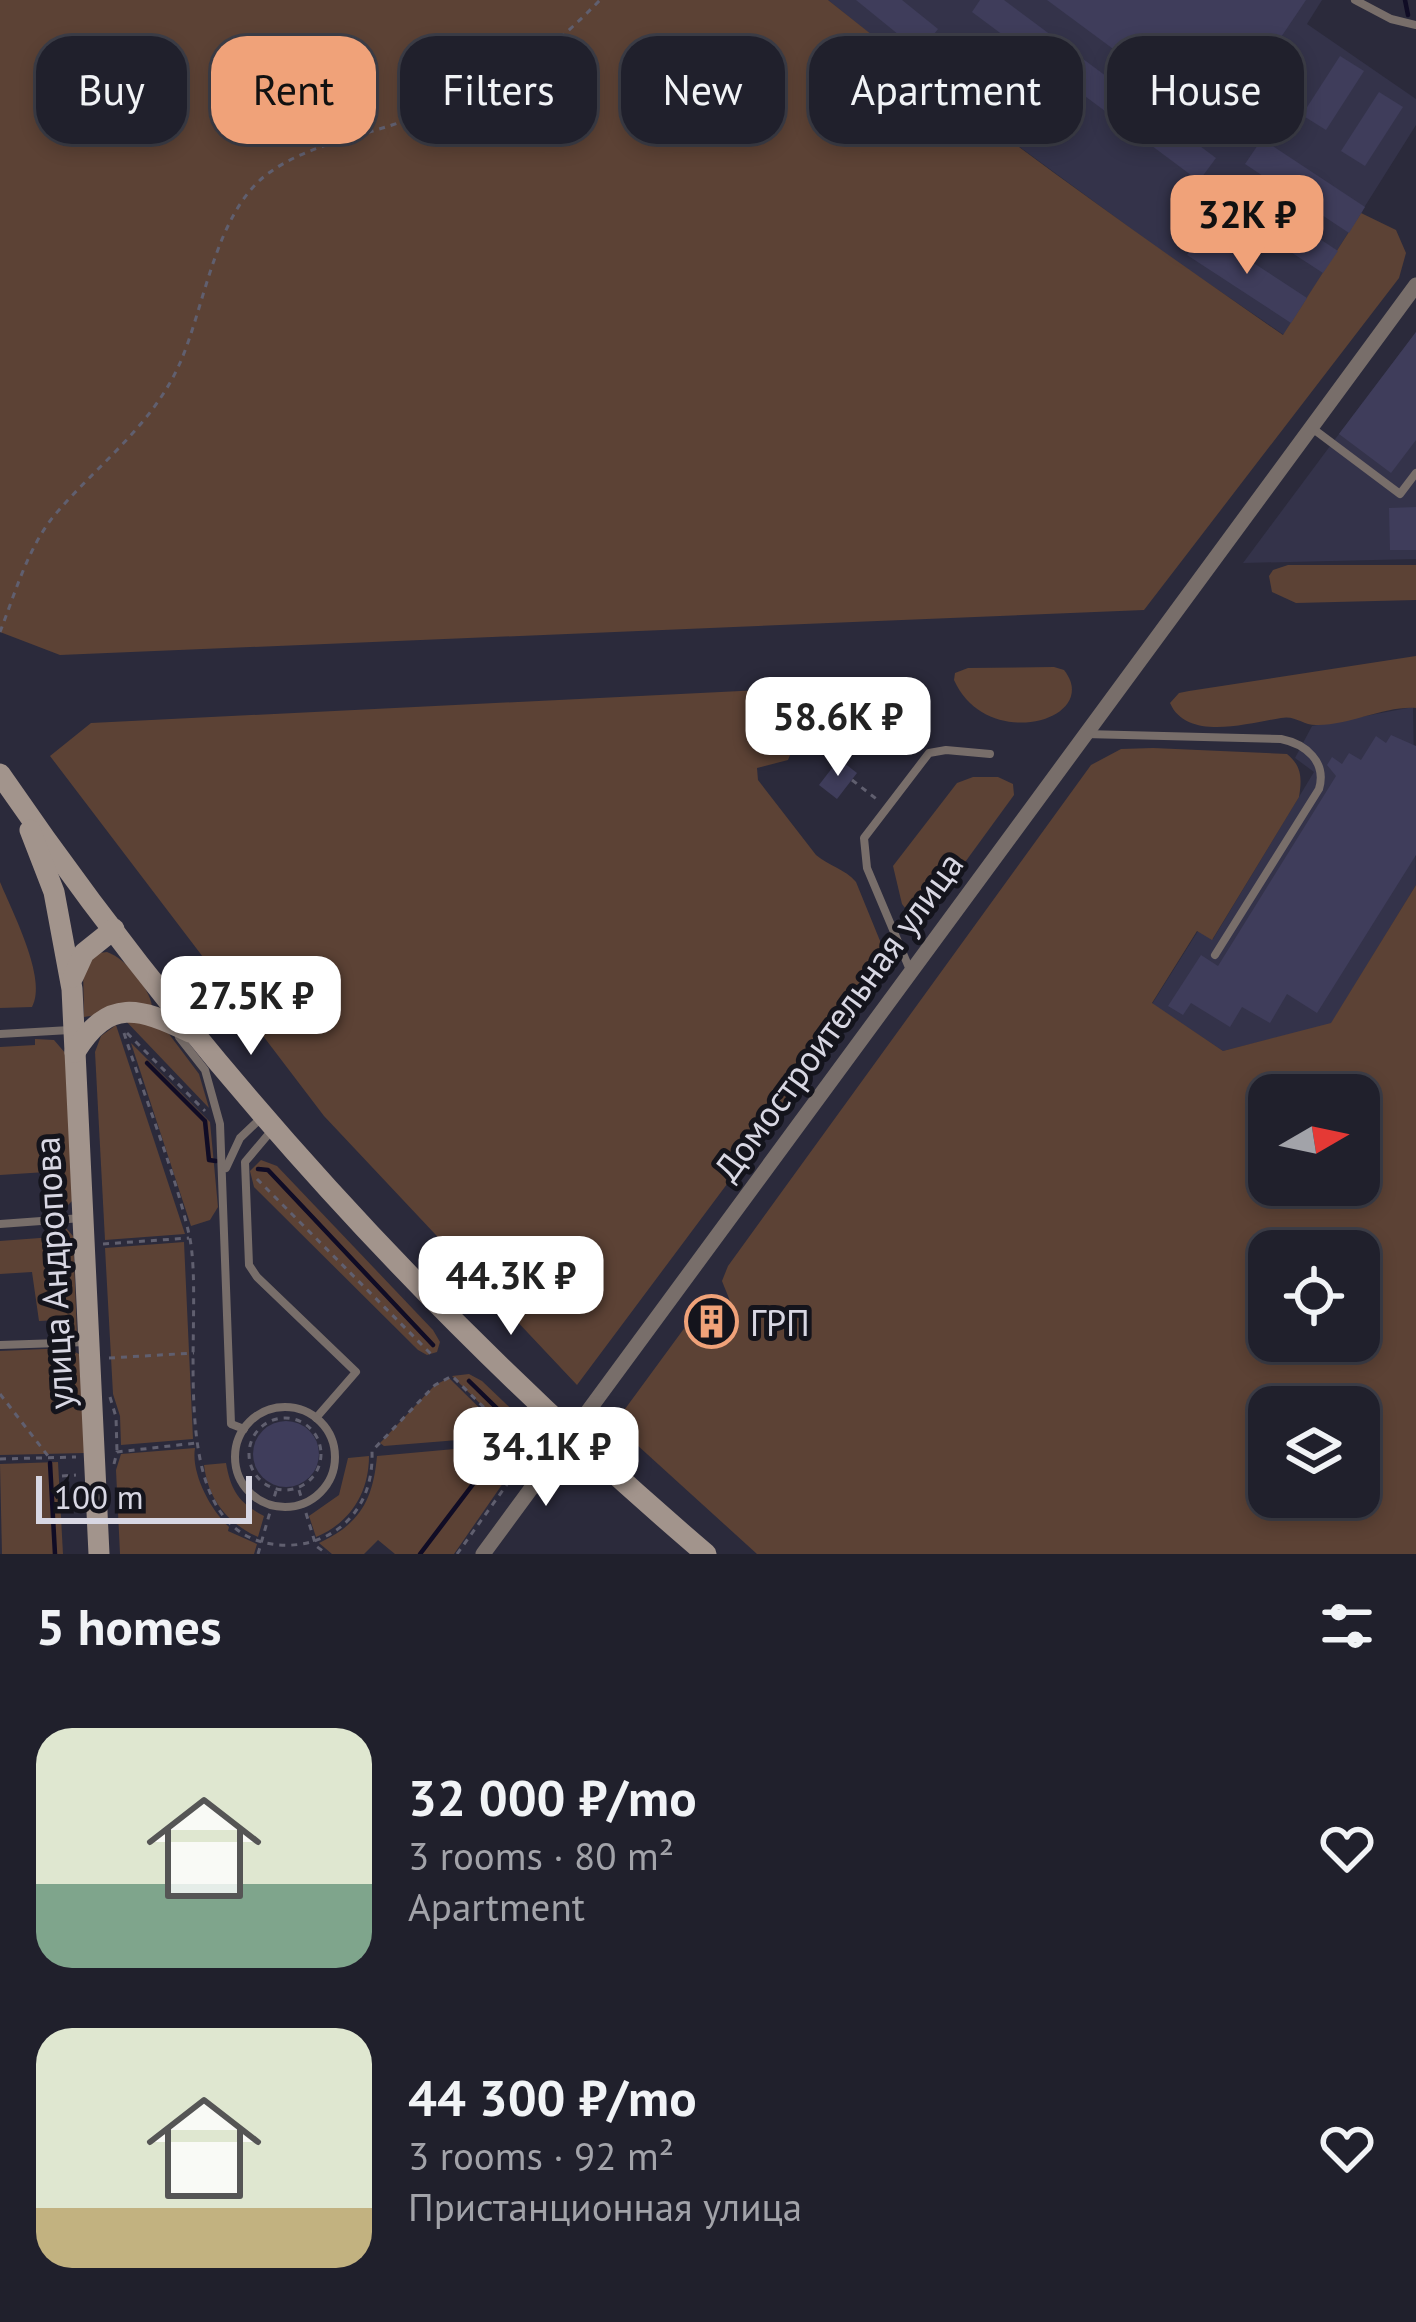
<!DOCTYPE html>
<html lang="en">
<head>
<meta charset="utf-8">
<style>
  body { margin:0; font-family:"PT Sans",sans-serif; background:#2d2d38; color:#f1f3f6; height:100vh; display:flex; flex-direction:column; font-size:45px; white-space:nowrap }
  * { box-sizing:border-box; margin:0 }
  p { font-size:39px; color:#a2a3a9 }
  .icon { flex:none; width:66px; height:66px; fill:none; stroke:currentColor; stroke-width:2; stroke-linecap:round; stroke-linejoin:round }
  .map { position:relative; height:1554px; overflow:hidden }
  .details { display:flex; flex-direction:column; background:#20202c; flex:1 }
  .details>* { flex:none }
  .hud { position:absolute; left:36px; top:36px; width:1344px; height:108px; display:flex; gap:24px }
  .needle { width:78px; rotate:81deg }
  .controls { position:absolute; left:1248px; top:1074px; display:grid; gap:24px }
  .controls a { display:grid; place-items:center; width:132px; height:132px; border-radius:24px; background:#20202c; box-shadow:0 6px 18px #0003,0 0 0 3px #3d3e48; font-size:60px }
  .scale { position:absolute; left:36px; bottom:30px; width:216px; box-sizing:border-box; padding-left:12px; border:6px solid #d8d7e3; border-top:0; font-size:33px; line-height:42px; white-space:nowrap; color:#d8d7e3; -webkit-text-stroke:9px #14141c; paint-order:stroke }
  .price { position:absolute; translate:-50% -102px; padding:0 27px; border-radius:24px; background:#fff; color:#222; font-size:39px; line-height:78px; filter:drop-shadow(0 3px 6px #0008) }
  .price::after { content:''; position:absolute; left:50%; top:72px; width:36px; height:27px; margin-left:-18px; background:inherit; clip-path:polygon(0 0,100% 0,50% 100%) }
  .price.selected { background:#f0a279; color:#111 }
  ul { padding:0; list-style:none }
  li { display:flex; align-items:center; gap:36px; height:300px; padding:0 36px }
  li span { display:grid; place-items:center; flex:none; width:336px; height:240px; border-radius:36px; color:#555 }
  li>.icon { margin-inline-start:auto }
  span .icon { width:144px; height:144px; fill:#fffc; stroke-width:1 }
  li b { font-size:51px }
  h2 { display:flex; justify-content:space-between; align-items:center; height:144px; padding:0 36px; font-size:51px }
  .chip { padding:0 42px; border-radius:36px; background:#20202c; box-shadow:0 6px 18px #0003,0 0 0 3px #3d3e48; font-size:42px; line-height:108px }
  .chip.selected { background:#f0a279; color:#111 }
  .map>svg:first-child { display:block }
</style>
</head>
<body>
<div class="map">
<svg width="1416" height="1554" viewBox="0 0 1416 1554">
  <rect width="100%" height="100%" fill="#2b2a3b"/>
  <g fill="#34334a">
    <polygon points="828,0 1322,0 1307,24 1416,99 1416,125 1284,335 1164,253 911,67"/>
    <polygon points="1416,332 1416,559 1243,563 1339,434"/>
    <polygon points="1413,707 1416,885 1331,1024 1223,1051 1152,1004 1198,931 1213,939 1314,772 1295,758 1312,726"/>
  </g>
  <g fill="#5c4235" fill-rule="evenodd">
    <path d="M0 0H828C975 118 1128 228 1283 335L1361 213 1396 230 1406 253 1399 278 1144 610 60 655 0 632Z"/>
    <polygon points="1288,565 1416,565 1416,600 1296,603 1272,592 1269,576 1273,570"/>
    <path d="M1416 656V708C1383 706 1349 726 1316 725 1303 725 1295 715 1281 718 1249 723 1187 742 1170 703L1179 693 1189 691Z"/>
    <path d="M1054 667 1064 670C1103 719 987 754 954 680L955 673 968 668Z"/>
    <path d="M761 690C787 700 800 736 788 760L757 768 758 780 816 855C829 866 845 869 856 882L887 958 866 998 577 1385 324 1116 50 756 91 723Z"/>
    <path d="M1153 748 1287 754C1302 766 1302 779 1299 797L1212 940 1197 931 1152 1003 1223 1051 1331 1023 1416 885V1554H757L614 1424 691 1319 710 1338C750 1335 730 1303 722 1281L728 1266 1091 765 1121 749ZM1269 1095H1359V1185H1269ZM1269 1251H1359V1341H1269ZM1269 1407H1359V1497H1269Z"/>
    <polygon points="973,777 998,777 1013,784 1014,795 928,913 915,921 902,904 893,866 957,783"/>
    <path d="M0 882C12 911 48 980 32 1007L0 1008Z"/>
    <path d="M107 952C125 958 149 987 152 1006L84 1017 83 967 99 953Z"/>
    <polygon points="123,1018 166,1030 199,1074 209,1108"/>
    <polygon points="116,1025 185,1234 105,1240 95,1052 101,1036"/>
    <polygon points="35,1039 54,1040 66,1054 73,1200 61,1212 48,1214 46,1172 0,1175 0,1047 35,1045"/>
    <polygon points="131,1043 210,1122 218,1207 210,1220 191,1226"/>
    <polygon points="261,1160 277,1166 433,1330 440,1342 437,1352 427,1355 418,1350 254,1187 250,1171"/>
    <polygon points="52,1227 66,1228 73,1236 77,1334 60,1333 58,1320 39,1321 32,1272 0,1274 0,1241 53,1237"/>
    <polygon points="184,1242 193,1439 121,1445 120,1416 113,1394 105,1248"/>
    <polygon points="67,1348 79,1354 86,1453 0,1455 0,1351"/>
    <polygon points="469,1374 482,1381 531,1428 526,1434 513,1436 452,1376"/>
    <polygon points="449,1378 508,1436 384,1446 380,1443 435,1385"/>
    <path d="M521 1443V1449L528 1456 508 1476 454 1554H395L378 1540 364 1554H332L319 1543C360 1524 373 1500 377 1456Z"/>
    <path d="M195 1448C191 1472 209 1508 229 1527L228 1531 257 1544 254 1554H120L116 1470 121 1454Z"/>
    <path d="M369 1456C369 1493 350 1523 316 1537L309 1516 339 1495 348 1458Z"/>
    <polygon points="58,1462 63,1554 2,1554 0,1464"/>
    <path d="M226 1463C231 1491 239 1503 264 1516L258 1537C227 1523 208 1499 204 1465Z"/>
  </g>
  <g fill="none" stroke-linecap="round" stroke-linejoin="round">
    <g stroke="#100c25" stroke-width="4.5">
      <polyline points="1405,0 1408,15"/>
      <polyline points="147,1063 205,1121 209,1160 216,1161"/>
      <polyline points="258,1169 268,1170 433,1345"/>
      <polyline points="469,1381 515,1426"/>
      <polyline points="50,1463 55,1554"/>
      <polyline points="420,1554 499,1450 530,1451"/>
    </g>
  </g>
  <g fill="#3f3d5b">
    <polygon points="856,0 902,0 938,29 920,52"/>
    <polygon points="980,0 1004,0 1216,158 1199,181 972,12"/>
    <polygon points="1047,0 1306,0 1220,128"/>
    <polygon points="1340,56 1364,71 1326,130 1302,115"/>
    <polygon points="1379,92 1403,107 1365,166 1341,151"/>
    <polygon points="1262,139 1365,207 1349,233 1245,164"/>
    <polygon points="1235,183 1338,251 1323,273 1220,206"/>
    <polygon points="1203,230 1307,298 1291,323 1187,255"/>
    <polygon points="1416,332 1416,440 1391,473 1339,434"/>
    <polygon points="1416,507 1416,550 1390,550 1389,508"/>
    <polygon points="1391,735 1416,746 1416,855 1317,1013 1287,994 1270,1023 1242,1007 1230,1027 1191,1003 1183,1015 1168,1006 1201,955 1218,966 1336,776 1327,765 1332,757 1342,764 1349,753 1361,760 1376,736 1386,743"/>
    <polygon points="839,759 857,773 837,799 819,785"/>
    <circle cx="286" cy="1454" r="33"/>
  </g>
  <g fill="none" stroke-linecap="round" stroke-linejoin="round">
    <g stroke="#605f6f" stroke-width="3" stroke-dasharray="6 6" stroke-linecap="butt">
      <path d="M0 632C16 591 29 543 59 510 101 462 153 424 180 363 205 306 215 215 266 175 303 147 350 139 392 125 482 96 534 68 600 0"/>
      <polyline points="852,780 879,801"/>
      <path d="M124 1033C145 1099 173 1166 189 1234 207 1313 159 1519 266 1543 293 1549 322 1543 343 1525 365 1506 373 1479 372 1451L435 1385 452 1376 516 1439"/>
      <polyline points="127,1033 205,1111"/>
      <polyline points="257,1179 432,1355"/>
      <polyline points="103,1244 189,1238"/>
      <polyline points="109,1358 194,1353"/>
      <polyline points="0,1394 48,1456"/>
      <polyline points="110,1397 116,1417 117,1452"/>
      <circle cx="285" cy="1454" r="36"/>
      <polyline points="0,1459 76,1457"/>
      <polyline points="114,1464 117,1452 196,1443"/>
      <polyline points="62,1476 76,1475"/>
      <polyline points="299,1490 316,1546 327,1554"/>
      <polyline points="258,1554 276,1491"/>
      <polyline points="457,1554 513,1476 528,1465 533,1451 529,1438"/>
    </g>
    <g stroke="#786e6a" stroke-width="8">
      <polyline points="1355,0 1391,19 1416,25"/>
      <polyline points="1312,428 1400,494 1416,473"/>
      <path d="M1085 734 1281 739C1306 744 1327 762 1319 789L1215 955"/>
      <polyline points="910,970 867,868 864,838 929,753 946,750 990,754"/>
      <polyline points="0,1034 70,1030"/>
      <polyline points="179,1037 205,1070 220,1124 231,1424 244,1429"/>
      <polyline points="272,1130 245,1162 249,1265 257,1277 356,1372 316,1418"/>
      <polyline points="226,1168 240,1138 261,1118"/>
      <polyline points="0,1224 82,1218"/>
      <polyline points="0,1345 88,1342"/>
      <circle cx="285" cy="1457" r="50"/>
    </g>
    <polyline stroke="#786e6a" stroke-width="15" points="483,1554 1416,285"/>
    <g stroke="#a2948c" stroke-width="21">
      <path d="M0 774C199 1065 438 1325 706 1554"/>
      <polyline points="30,830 54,892 72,989 99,1554"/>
      <polyline points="73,977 84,953 114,929"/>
      <path d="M75 1052C109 997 139 1008 190 1032"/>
    </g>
  </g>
  <defs>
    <symbol id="building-ring" viewBox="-11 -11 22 22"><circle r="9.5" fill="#14141c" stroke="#f0a279" stroke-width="1.5"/><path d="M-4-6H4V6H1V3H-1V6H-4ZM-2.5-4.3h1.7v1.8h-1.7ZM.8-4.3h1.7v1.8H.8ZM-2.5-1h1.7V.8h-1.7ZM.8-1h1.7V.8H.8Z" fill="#f0a279"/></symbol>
  </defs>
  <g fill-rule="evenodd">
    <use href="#building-ring" x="682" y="1292" width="59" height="59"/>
  </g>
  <g text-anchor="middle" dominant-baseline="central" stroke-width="10" stroke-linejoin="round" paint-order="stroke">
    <g font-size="36" fill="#d8d7e3" stroke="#14141c">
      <text transform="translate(838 1016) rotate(-54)">Домостроительная улица</text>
      <text transform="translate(53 1273) rotate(-93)">улица Андропова</text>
    </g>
    <g font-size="36" fill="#d8d7e3" stroke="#14141c" text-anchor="start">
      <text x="750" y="1322">ГРП</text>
    </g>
  </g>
</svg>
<div class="controls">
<a><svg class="needle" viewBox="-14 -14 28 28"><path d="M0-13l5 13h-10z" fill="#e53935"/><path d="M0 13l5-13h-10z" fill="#a2a3a9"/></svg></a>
<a><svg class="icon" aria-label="locate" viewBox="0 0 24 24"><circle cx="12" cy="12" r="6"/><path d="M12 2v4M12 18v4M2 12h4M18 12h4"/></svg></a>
<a><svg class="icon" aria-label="layers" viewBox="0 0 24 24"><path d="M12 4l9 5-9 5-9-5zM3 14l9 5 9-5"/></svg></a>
</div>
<div class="scale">100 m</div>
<b class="price selected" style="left:1247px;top:277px">32K ₽</b>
<b class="price" style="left:838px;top:779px">58.6K ₽</b>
<b class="price" style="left:251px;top:1058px">27.5K ₽</b>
<b class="price" style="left:511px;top:1338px">44.3K ₽</b>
<b class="price" style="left:546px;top:1509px">34.1K ₽</b>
<div class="hud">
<a class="chip">Buy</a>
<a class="chip selected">Rent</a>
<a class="chip">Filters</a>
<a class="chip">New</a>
<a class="chip">Apartment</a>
<a class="chip">House</a>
</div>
</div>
<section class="details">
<h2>5 homes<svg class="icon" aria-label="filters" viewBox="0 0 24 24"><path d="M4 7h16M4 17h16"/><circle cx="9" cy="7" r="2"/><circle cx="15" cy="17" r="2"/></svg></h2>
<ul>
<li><span style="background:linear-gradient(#dfe7d0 65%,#7fa58c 0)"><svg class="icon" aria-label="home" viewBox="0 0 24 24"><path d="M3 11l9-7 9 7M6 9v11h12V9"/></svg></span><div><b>32 000 ₽/mo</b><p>3 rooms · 80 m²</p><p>Apartment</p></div><svg class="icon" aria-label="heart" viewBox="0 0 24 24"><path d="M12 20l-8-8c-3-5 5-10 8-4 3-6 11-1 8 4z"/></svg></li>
<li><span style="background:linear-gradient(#dfe7d0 75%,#c2b280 0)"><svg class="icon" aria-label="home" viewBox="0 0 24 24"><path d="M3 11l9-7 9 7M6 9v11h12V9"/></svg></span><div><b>44 300 ₽/mo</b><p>3 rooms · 92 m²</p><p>Пристанционная улица</p></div><svg class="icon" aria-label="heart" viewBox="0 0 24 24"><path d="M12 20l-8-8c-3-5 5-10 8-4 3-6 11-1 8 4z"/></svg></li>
</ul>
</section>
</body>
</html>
